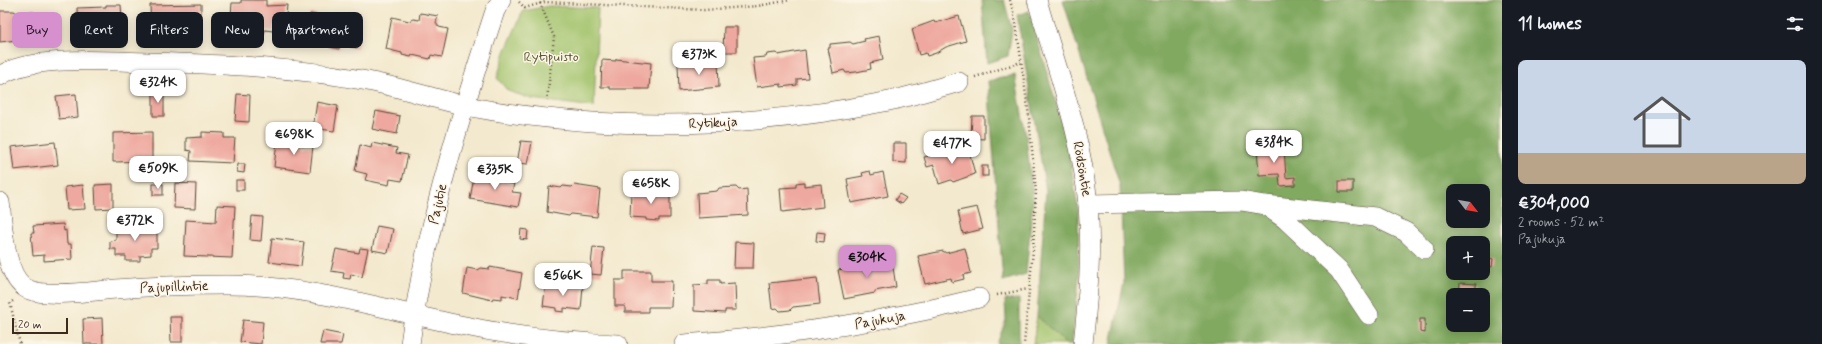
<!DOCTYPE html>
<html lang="en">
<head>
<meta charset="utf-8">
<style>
  body { margin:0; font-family:Mynerve,sans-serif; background:#242831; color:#f1f3f6; height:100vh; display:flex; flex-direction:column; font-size:15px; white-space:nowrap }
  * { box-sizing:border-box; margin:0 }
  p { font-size:13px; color:#9ea1a6 }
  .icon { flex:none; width:22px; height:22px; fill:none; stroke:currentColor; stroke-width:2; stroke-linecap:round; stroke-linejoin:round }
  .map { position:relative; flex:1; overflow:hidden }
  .details { display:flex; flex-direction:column; background:#171b24; width:320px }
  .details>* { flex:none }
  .banner { position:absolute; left:12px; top:12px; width:380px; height:36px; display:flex; gap:8px }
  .needle { width:26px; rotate:121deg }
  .fabs { position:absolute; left:1446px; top:184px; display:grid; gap:8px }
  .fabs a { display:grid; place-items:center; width:44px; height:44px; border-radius:8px; background:#171b24; box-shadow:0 2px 10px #0003; font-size:20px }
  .scale { position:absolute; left:12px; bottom:10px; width:56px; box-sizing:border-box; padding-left:4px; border:2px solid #3b2a1e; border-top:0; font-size:11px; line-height:14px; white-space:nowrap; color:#3b2a1e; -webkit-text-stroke:3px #fcf5e5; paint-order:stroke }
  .price { position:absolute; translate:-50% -34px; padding:0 9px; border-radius:8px; background:#fff; color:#222; font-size:13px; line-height:26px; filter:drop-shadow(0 1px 2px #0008) }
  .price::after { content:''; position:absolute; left:50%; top:24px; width:12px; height:9px; margin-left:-6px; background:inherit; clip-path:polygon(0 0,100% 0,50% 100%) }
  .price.selected { background:#d690ce; color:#111 }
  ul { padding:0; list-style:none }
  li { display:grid; align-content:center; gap:8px; height:212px; padding:0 16px }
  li+li { border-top:1px solid #363941 }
  li span { display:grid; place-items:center; height:124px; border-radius:8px; color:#555 }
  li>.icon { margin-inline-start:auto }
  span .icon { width:72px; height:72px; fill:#fffc; stroke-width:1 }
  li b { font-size:17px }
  h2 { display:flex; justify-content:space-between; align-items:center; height:48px; padding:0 16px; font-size:17px }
  .chip { padding:0 14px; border-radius:8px; background:#171b24; box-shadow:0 2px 10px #0003; font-size:14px; line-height:36px }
  .chip.selected { background:#d690ce; color:#111 }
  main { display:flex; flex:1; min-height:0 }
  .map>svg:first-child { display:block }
</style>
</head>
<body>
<main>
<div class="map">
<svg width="1502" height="344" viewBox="0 0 1502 344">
  <rect width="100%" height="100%" fill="#fcf5e5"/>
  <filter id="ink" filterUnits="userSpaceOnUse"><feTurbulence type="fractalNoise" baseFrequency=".025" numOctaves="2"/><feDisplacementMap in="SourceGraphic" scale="8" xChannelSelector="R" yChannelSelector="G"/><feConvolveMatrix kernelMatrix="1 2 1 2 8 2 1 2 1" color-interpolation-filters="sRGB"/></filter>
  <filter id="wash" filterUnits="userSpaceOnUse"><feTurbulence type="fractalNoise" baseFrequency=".012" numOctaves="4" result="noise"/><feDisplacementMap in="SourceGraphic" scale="16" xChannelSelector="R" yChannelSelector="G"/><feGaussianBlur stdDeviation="0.9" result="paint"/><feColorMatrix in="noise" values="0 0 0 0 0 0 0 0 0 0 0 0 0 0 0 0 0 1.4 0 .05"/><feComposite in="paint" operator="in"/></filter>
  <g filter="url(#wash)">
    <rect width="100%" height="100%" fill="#f3e9ce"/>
    <g fill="#a2c36c" stroke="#6e7645">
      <polygon points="549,6 598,8 594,107 532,99 508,91 497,78 505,52 523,11"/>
      <polygon points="1037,316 1067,344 1033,344"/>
    </g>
    <g fill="#81a960" stroke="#5e6a3f" fill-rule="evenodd">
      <polygon points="982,0 1004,0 1012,30 1008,56 987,63"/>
      <path d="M1063 0H1502V344H1111L1124 283 1120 186ZM1453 191H1483V221H1453ZM1453 243H1483V273H1453ZM1453 295H1483V325H1453Z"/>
      <polygon points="1029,11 1067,141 1078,209 1079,278 1072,344 1067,344 1037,316 1046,191 1017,15"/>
      <polygon points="1015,75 1026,136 1033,200 1026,274 1003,281 988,81"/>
      <polygon points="1019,299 1019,344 997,344 1006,320 1005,300"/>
    </g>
    <g id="blocks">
      <g fill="#eea89f">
        <polygon points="241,0 266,0 266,6 287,5 285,26 274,25 273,31 265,30 264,35 245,34 246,29 230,28 232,3 241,3"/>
        <polygon points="201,4 201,29 151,30 150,5"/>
        <polygon points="106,5 121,5 123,32 107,33 107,34 103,33 78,34 77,8 106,7"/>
        <polygon points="0,11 14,11 17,13 34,12 37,37 27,38 28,42 18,43 17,40 0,42"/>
        <polygon points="420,13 438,16 436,23 439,27 448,29 442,57 431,55 430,59 412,55 411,57 402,55 402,53 386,49 392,17 409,21 413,19 419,20"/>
        <polygon points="310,14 360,21 357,48 340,45 339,49 329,47 330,44 306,40"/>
        <polygon points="959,16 966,41 946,47 936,53 927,56 926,53 919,55 912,29 934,21 935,23"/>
        <polygon points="724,27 737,27 737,52 723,52"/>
        <polygon points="879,36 883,60 870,63 871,69 856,72 846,73 844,70 833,73 828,48 830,48 830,44 850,42 853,44 865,41 864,39"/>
        <polygon points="805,50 808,78 797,79 797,85 781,87 781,84 757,87 753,58 766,57 767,54 776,53 778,55"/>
        <polygon points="616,59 651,63 649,89 610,89 610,87 601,87 602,60 616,61"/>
        <polygon points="718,60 719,87 679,91 678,64 702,63 702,61"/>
        <polygon points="153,91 164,92 164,116 153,116"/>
        <polygon points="76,94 78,117 59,119 56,96"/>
        <polygon points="237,94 250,95 249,122 235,121"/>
        <polygon points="317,102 338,106 334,131 313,128"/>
        <polygon points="376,111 400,116 397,134 372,129"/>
        <polygon points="972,116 984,116 984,139 971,138"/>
        <polygon points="152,132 152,161 113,162 113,133"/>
        <polygon points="202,132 224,133 224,138 235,138 233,163 190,161 191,151 186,150 186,138 202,137"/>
        <polygon points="291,138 303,140 302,145 313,146 310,172 274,167 277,142 290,143"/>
        <polygon points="521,141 532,142 528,164 517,163"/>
        <polygon points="55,142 58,165 14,170 11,147"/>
        <polygon points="372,143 397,148 396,153 408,155 402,181 390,179 389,185 365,180 367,174 355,171 360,145 371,148"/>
        <polygon points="893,143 906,143 906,163 893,162"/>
        <polygon points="968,147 975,174 953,182 951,180 939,184 934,165 927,167 924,157"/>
        <polygon points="1284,147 1286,178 1295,177 1295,185 1280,186 1279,174 1259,175 1257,149"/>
        <polygon points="238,164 245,164 244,173 237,172"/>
        <rect x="982" y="166" width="6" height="10"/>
        <polygon points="870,171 871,175 883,172 888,196 851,203 847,179 863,176 862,173"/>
        <polygon points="481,174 508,179 507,183 514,184 512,192 521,193 518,207 470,199 474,177 480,178"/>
        <rect x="236" y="180" width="8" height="10"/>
        <rect x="1339" y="181" width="14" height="11"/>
        <polygon points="804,182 804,186 821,184 823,207 782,212 780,188 796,187 796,183"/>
        <polygon points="175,183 196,184 195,209 174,208"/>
        <polygon points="113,184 113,208 96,209 95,185"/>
        <rect x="153" y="184" width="10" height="11"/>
        <polygon points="83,185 85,209 67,210 65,187"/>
        <polygon points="574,185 600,189 597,217 571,214 569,216 547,212 549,186 561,188 563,186 572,187"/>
        <polygon points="736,187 739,190 747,189 748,215 698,218 697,193 717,191 719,188"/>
        <polygon points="639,190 670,190 670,218 659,218 659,221 646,220 646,218 630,217 631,192 639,192"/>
        <polygon points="899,194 906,198 901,204 895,200"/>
        <polygon points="217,205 235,206 232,258 184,256 186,220 216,222"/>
        <polygon points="977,207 983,229 963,234 958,211"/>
        <polygon points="252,216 263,217 261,241 250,240"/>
        <polygon points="63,224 64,231 66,230 67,244 71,244 72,259 44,261 44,255 33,256 31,233 34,233 33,226"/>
        <polygon points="157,226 157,248 151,248 151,255 140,256 140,261 126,261 126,256 116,256 116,249 110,249 110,241 116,240 116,227"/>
        <polygon points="377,226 393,229 388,253 372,250"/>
        <polygon points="521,229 528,230 527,240 520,239"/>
        <polygon points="817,232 825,233 824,242 816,241"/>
        <polygon points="272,238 304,242 301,266 269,262"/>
        <polygon points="735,242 754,243 753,268 734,268"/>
        <polygon points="593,247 604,248 601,275 590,274"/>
        <polygon points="360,248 368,249 362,277 351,274 350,279 343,278 344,273 331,271 336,249 359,253"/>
        <polygon points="965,248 971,273 963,275 964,279 952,282 951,278 925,284 918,256 943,251 946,253"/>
        <polygon points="1483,256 1493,259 1492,267 1485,266 1485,269 1483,268"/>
        <polygon points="892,261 896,287 875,291 875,293 844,299 838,270"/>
        <polygon points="490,267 522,273 518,298 502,295 502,299 493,298 492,300 463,293 467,268 478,270 481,268 489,269"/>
        <polygon points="624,271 651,271 651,281 672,281 671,307 648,307 648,312 625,312 625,306 615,306 615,280 624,280"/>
        <polygon points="817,278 820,304 793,307 790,310 780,311 777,308 772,309 769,283"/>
        <polygon points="708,280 720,280 720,284 735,283 736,310 725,310 725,313 694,311 694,285 708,284"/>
        <polygon points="546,283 583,286 581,310 564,308 564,312 556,311 556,308 543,306"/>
        <polygon points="1460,283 1476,284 1476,293 1484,293 1484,295 1459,295"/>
        <polygon points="170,317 182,317 182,342 171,342"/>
        <polygon points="102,318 103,344 84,344 83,319"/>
        <polygon points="1420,319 1425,319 1425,333 1420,332"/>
        <polygon points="243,320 263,322 261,344 240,342"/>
        <polygon points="323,331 343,335 341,344 320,344"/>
      </g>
    </g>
  </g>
  <g filter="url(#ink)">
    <use href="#blocks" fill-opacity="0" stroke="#574738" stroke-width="1"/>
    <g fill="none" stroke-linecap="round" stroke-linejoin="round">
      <defs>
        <g id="minor">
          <path d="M1037 0C1056 67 1082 135 1088 205 1092 252 1088 298 1083 344"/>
          <path d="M0 76C24 58 88 60 119 61 201 64 282 65 362 80 396 86 428 97 462 105 504 114 549 119 592 122 690 128 788 121 884 102 909 97 934 89 959 82"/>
          <path d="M0 202C3 225 4 272 24 287 29 291 40 293 47 293 69 295 94 291 116 289 152 286 188 285 224 285 304 284 382 309 460 325 511 336 565 342 618 344"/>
          <polyline points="1088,204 1241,201 1265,205 1285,219 1339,270 1369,315"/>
          <polyline points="1266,205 1375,217 1406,232 1424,249"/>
          <path d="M410 344C425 230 459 120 495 11L501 0"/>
          <path d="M684 344C785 336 881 323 979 298"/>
        </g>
      </defs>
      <use href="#minor" stroke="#574738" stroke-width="20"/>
      <g stroke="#574738" stroke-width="2.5" stroke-dasharray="1 3" stroke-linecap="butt">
        <polyline points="1010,0 1016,23 1029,117 1036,192 1033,250 1024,344"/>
        <polyline points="519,2 525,8 545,2 704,10 758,6 790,0"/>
        <polyline points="540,3 554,37 547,100"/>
        <polyline points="975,77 1021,62"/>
        <polyline points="997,295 1028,289"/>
        <polyline points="13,301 10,303 20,344"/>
      </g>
      <use href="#minor" stroke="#fff" stroke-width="19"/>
    </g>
  </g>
  <g text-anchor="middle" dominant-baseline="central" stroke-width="3" stroke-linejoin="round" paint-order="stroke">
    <g font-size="14" fill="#5a5835" stroke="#fcf5e5">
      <text x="551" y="57">Rytipuisto</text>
    </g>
    <g font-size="14" fill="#3b2a1e" stroke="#fcf5e5">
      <text transform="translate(713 123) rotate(-3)">Rytikuja</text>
      <text transform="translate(1082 169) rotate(80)">Rödsöntie</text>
      <text transform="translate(438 204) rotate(-77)">Pajutie</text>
      <text transform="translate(174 287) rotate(-2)">Pajupillintie</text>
      <text transform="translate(880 320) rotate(-11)">Pajukuja</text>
    </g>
  </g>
</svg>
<div class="fabs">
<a><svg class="needle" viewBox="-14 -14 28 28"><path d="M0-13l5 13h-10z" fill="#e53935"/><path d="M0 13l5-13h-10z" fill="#9ea1a6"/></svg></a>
<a>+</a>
<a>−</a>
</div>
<div class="scale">20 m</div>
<b class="price" style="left:699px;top:76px">€373K</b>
<b class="price" style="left:158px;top:104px">€324K</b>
<b class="price" style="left:294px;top:156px">€698K</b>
<b class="price" style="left:1274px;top:164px">€384K</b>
<b class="price" style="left:952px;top:165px">€477K</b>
<b class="price" style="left:158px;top:190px">€509K</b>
<b class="price" style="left:495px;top:191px">€335K</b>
<b class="price" style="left:651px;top:205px">€658K</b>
<b class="price" style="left:135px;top:242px">€372K</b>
<b class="price selected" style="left:867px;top:279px">€304K</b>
<b class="price" style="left:563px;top:297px">€566K</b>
<div class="banner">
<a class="chip selected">Buy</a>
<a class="chip">Rent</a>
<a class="chip">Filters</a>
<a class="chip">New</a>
<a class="chip">Apartment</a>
</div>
</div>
<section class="details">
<h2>11 homes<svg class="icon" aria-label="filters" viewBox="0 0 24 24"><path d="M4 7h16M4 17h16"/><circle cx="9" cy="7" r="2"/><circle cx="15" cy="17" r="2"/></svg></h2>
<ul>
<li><span style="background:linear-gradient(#c9d6e8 75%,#b9a48a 0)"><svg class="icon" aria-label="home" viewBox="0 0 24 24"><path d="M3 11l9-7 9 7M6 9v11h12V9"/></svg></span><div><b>€304,000</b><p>2 rooms · 52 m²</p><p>Pajukuja</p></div></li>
</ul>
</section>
</main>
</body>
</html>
